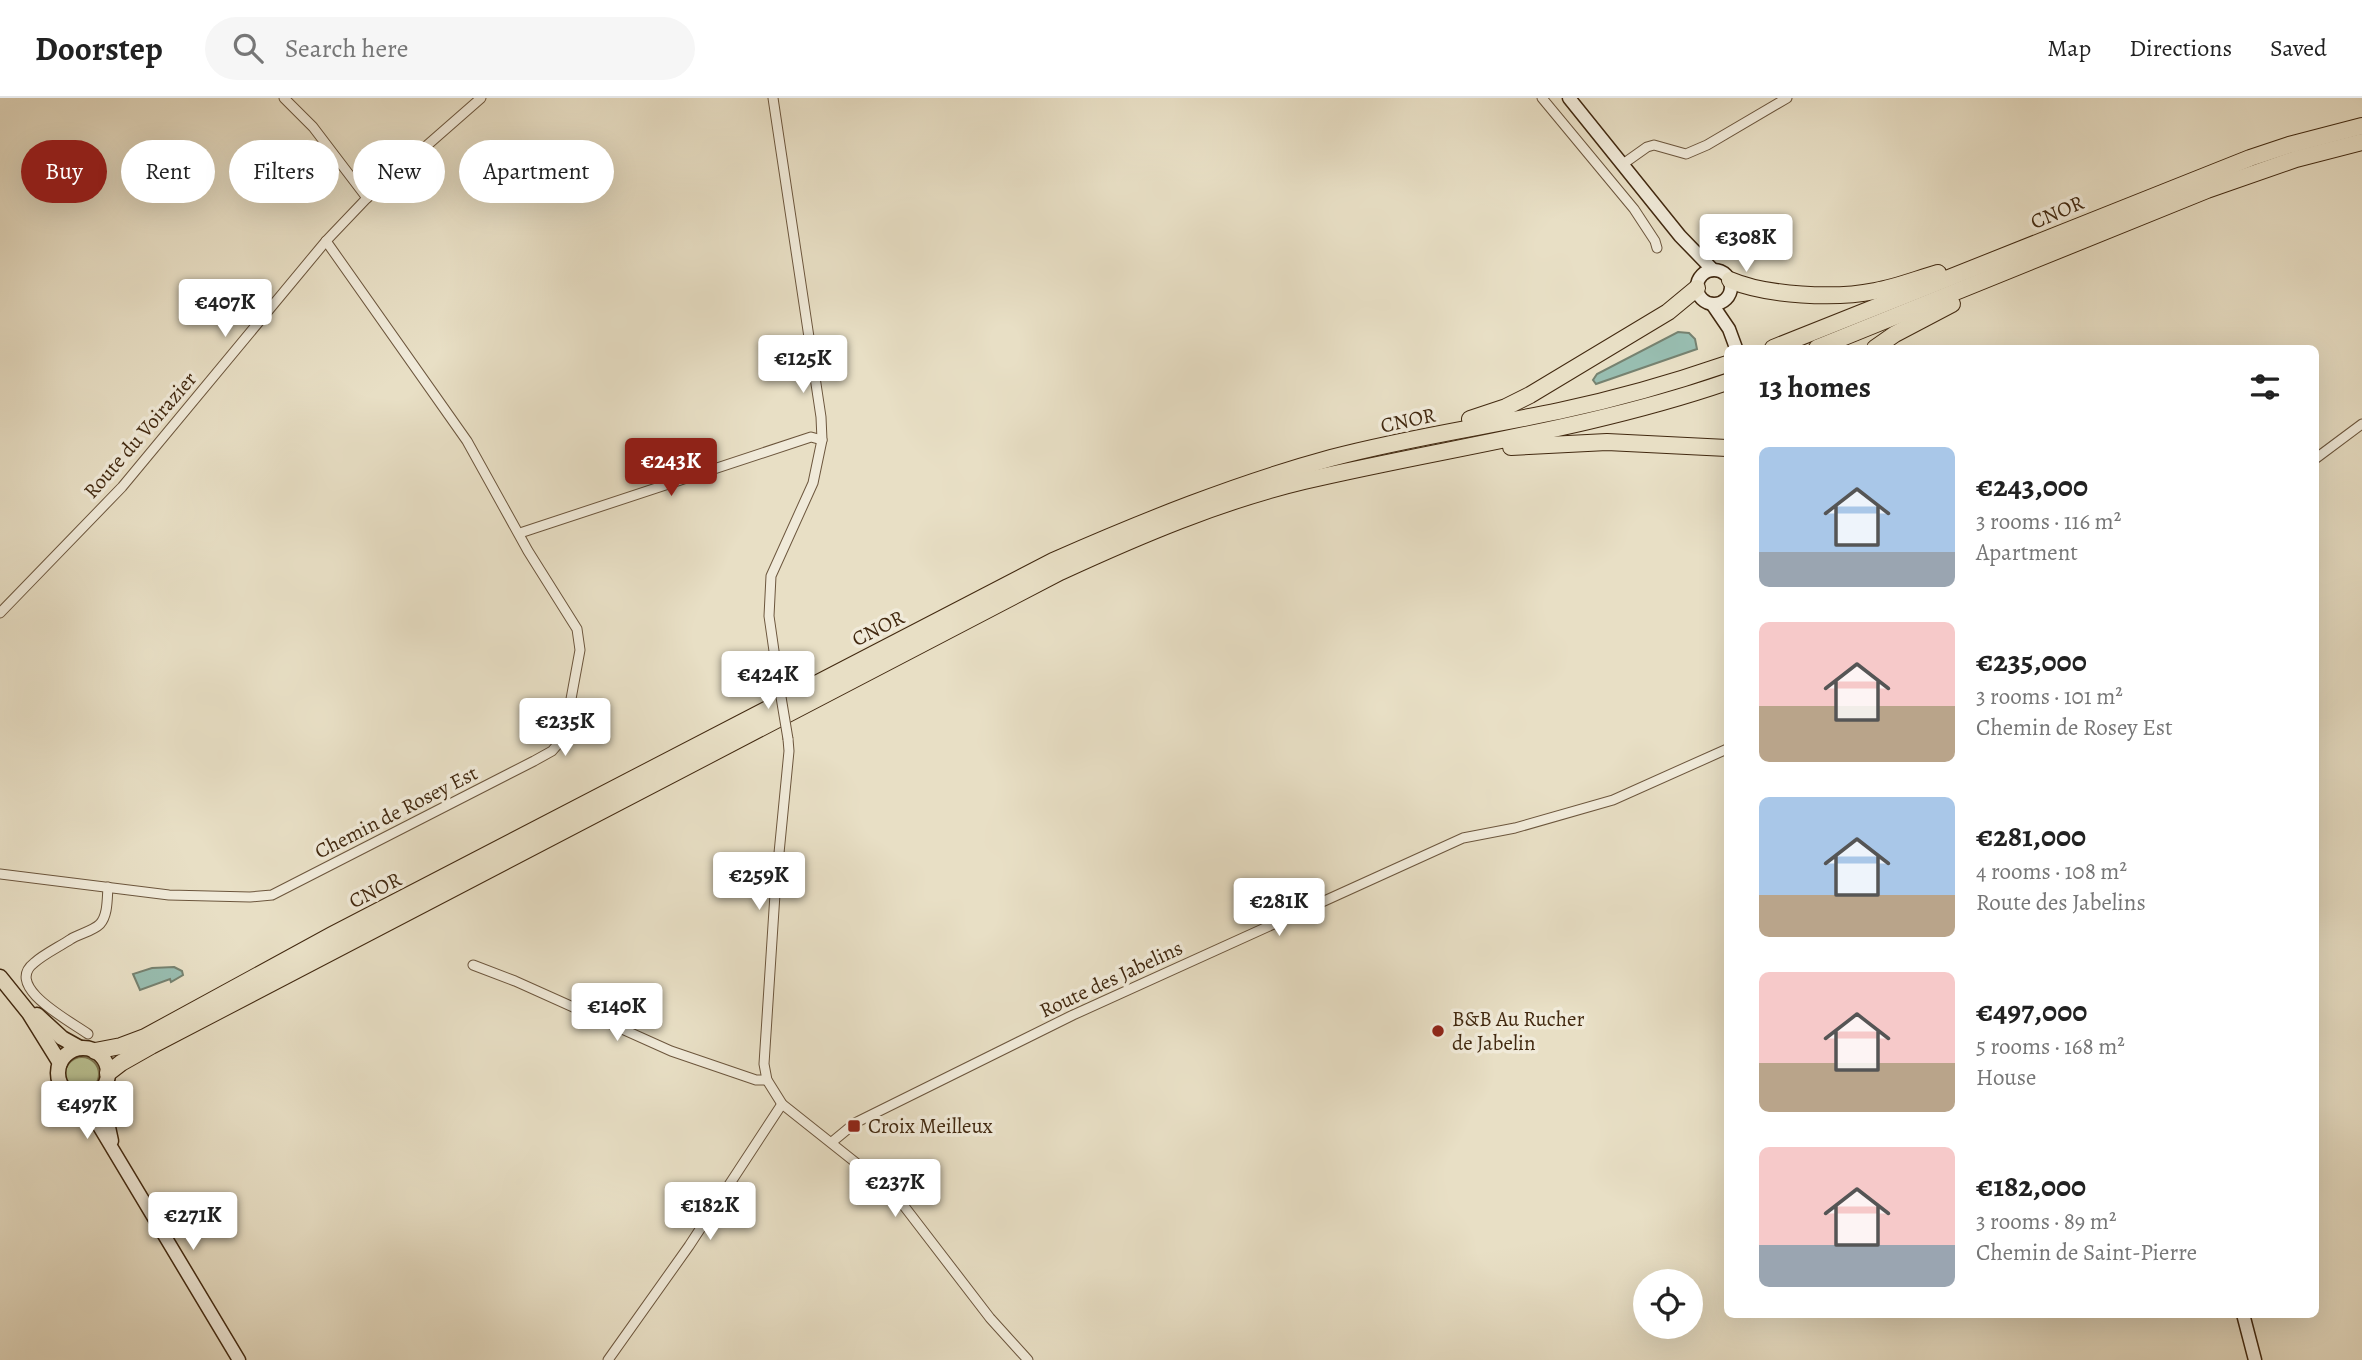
<!DOCTYPE html>
<html lang="en">
<head>
<meta charset="utf-8">
<style>
  body { margin:0; font-family:Alegreya,serif; background:#f6f6f6; color:#222; height:100vh; display:flex; flex-direction:column; font-size:26px; white-space:nowrap }
  * { box-sizing:border-box; margin:0 }
  p { font-size:23px; color:#767676 }
  .icon { flex:none; width:38px; height:38px; fill:none; stroke:currentColor; stroke-width:2; stroke-linecap:round; stroke-linejoin:round }
  .map { position:relative; flex:1; overflow:hidden }
  .details { position:absolute; left:1724px; top:247px; width:595px; height:973px; display:flex; flex-direction:column; background:#fff; border-radius:10px; box-shadow:0 7px 28px #0002 }
  .details>* { flex:none }
  .top-card { position:absolute; left:21px; top:42px; width:665px; height:63px; display:flex; gap:14px }
  .buttons { position:absolute; left:1633px; top:1171px; display:grid; gap:14px }
  .buttons a { display:grid; place-items:center; width:70px; height:70px; border-radius:50%; background:#fff; box-shadow:0 7px 28px #0002; font-size:35px }
  .price { position:absolute; translate:-50% -60px; padding:0 16px; border-radius:7px; background:#fff; color:#222; font-size:23px; line-height:46px; filter:drop-shadow(0 2px 4px #0008) }
  .price::after { content:''; position:absolute; left:50%; top:42px; width:21px; height:16px; margin-left:-10px; background:inherit; clip-path:polygon(0 0,100% 0,50% 100%) }
  .price.current { background:#8f2418; color:#fff }
  ul { padding:0; list-style:none }
  li { display:flex; align-items:center; gap:21px; height:175px; padding:0 35px }
  li span { display:grid; place-items:center; flex:none; width:196px; height:140px; border-radius:10px; color:#555 }
  li>.icon { margin-inline-start:auto }
  span .icon { width:84px; height:84px; fill:#fffc; stroke-width:1 }
  li b { font-size:30px }
  h2 { display:flex; justify-content:space-between; align-items:center; height:84px; padding:0 35px; font-size:30px }
  .tag { padding:0 24px; border-radius:32px; background:#fff; box-shadow:0 7px 28px #0002; font-size:24px; line-height:63px }
  .tag.current { background:#8f2418; color:#fff }
  header { display:flex; align-items:center; gap:42px; box-sizing:border-box; height:98px; padding:0 35px; background:#fff; border-bottom:2px solid #e0e0e0 }
  header strong { font-size:33px }
  nav { display:flex; gap:38px; margin-inline-start:auto; font-size:24px }
  .search { width:490px; height:63px; background:#f6f6f6; display:flex; align-items:center; gap:18px; box-sizing:border-box; padding:0 24px; border-radius:38px; color:#767676; font-size:26px }
  .map>svg:first-child { display:block }
</style>
</head>
<body>
<header>
<strong>Doorstep</strong>
<div class="search"><svg class="icon" aria-label="search" viewBox="0 0 24 24"><circle cx="10" cy="10" r="6"/><path d="M15 15l6 6"/></svg>Search here</div>
<nav><a>Map</a><a>Directions</a><a>Saved</a></nav>
</header>
<div class="map">
<svg width="2362" height="1262" viewBox="0 0 2362 1262">
  <rect width="100%" height="100%" fill="#e8dfc5"/>
  <filter id="stains"><feTurbulence type="fractalNoise" baseFrequency=".00286" numOctaves="4"/><feColorMatrix values="0 0 0 0 .2 0 0 0 0 .09 0 0 0 0 .02 0 0 0 .5 -.17"/></filter>
  <radialGradient id="worn" r=".72"><stop offset=".6" stop-color="#630" stop-opacity="0"/><stop offset="1" stop-color="#630" stop-opacity=".3"/></radialGradient>
  <circle fill="#b9c192" stroke="#7e7551" stroke-width="2" cx="82" cy="976" r="17"/>
  <g fill="#98bdb0" stroke="#768270" stroke-width="2">
    <polygon points="1678,234 1689,235 1695,241 1697,251 1596,286 1593,282 1597,276"/>
    <polygon points="174,869 182,873 183,877 171,884 170,881 140,892 133,876 152,870"/>
  </g>
  <g fill="none" stroke-linecap="round" stroke-linejoin="round">
    <defs>
      <g id="street">
        <polyline points="284,0 313,29 367,100"/>
        <polyline points="773,0 821,319 822,342 813,385 771,478 769,518 778,581"/>
        <polyline points="1542,0 1634,111 1655,143 1657,150"/>
        <polyline points="1623,66 1647,49 1654,47 1686,56 1707,47 1787,0"/>
        <polyline points="2315,361 2362,326"/>
        <polyline points="520,435 811,339 822,342"/>
        <polyline points="0,515 122,389 326,143 367,100 481,0"/>
        <polyline points="788,641 789,653 775,796 764,966 767,982 782,1006 894,1095 990,1220 1028,1262"/>
        <polyline points="0,776 169,797 250,799 272,797 534,663 552,653 564,639 580,552 577,531 528,453 467,343 326,143"/>
        <polyline points="473,867 515,883 671,953 756,982 767,982"/>
        <path d="M88 936C72 924 3 889 34 865 44 856 59 849 71 841 79 836 93 833 100 826 108 817 107 801 108 789"/>
        <polyline points="832,1044 855,1025 1073,917 1463,740 1515,730 1613,702 1727,651"/>
        <polyline points="608,1262 689,1148 782,1006"/>
      </g>
      <g id="secondary">
        <polyline points="1569,0 1680,138 1713,172"/>
        <circle cx="1714" cy="189" r="17"/>
        <polyline points="1712,206 1729,231 1736,250"/>
        <polyline points="103,991 103,1001 112,1043"/>
        <polyline points="79,1000 88,1010 239,1262"/>
        <polyline points="2243,1216 2255,1262"/>
      </g>
      <g id="primary">
        <polyline points="0,879 29,915 60,965"/>
        <polyline points="37,917 62,940 80,950"/>
        <circle cx="83" cy="975" r="25"/>
      </g>
      <g id="highway">
        <path d="M1730 182C1767 198 1836 201 1875 193 1897 189 1917 181 1938 175"/>
        <polyline points="1773,250 2250,60 2289,47 2362,28"/>
        <polyline points="1817,250 2207,92 2296,61 2362,44"/>
        <polyline points="1875,250 1895,236 1952,206"/>
        <polyline points="1470,321 1506,309 1530,297 1668,214 1697,190"/>
        <polyline points="1511,349 1607,344 1727,350"/>
        <path d="M95 953 121 948 145 939 332 837 1053 463C1144 423 1236 386 1331 360 1406 340 1483 329 1559 313 1616 301 1672 285 1727 266"/>
        <path d="M108 975 121 965 151 948 1060 474C1138 438 1220 403 1304 383 1445 350 1590 331 1727 284"/>
      </g>
    </defs>
    <use href="#street" stroke="#6c563d" stroke-width="11"/>
    <use href="#secondary" stroke="#422910" stroke-width="15"/>
    <use href="#primary" stroke="#422910" stroke-width="17"/>
    <use href="#highway" stroke="#422910" stroke-width="18"/>
    <use href="#street" stroke="#f0ead9" stroke-width="9"/>
    <use href="#secondary" stroke="#f0ead9" stroke-width="12"/>
    <use href="#primary" stroke="#e8dfc5" stroke-width="14"/>
    <use href="#highway" stroke="#e8dfc5" stroke-width="16"/>
    <defs>
      <polyline id="street-bridge" points="778,581 788,641"/>
    </defs>
    <use href="#street-bridge" stroke="#6c563d" stroke-width="11" stroke-linecap="butt"/>
    <use href="#street-bridge" stroke="#f0ead9" stroke-width="9"/>
  </g>
  <g fill="#8f2418" stroke="#f0ead9" stroke-width="2.5">
    <circle cx="1438" cy="933" r="7"/>
    <rect x="847" y="1021" width="14" height="14" rx="3.5"/>
  </g>
  <g text-anchor="middle" dominant-baseline="central" stroke-width="7" stroke-linejoin="round" paint-order="stroke">
    <g font-size="21" fill="#422910" stroke="#f0ead9">
      <text transform="translate(2057 114) rotate(-23)">CNOR</text>
      <text transform="translate(1408 322) rotate(-12)">CNOR</text>
      <text transform="translate(140 337) rotate(-49)">Route du Voirazier</text>
      <text transform="translate(878 530) rotate(-27)">CNOR</text>
      <text transform="translate(396 714) rotate(-27)">Chemin de Rosey Est</text>
      <text transform="translate(375 792) rotate(-27)">CNOR</text>
      <text transform="translate(1111 881) rotate(-25)">Route des Jabelins</text>
    </g>
    <g font-size="21" fill="#422910" stroke="#f0ead9" text-anchor="start">
      <text x="1452" y="921">B&amp;B Au Rucher<tspan x="1452" dy="24">de Jabelin</tspan></text>
      <text x="868" y="1028">Croix Meilleux</text>
    </g>
  </g>
  <rect width="100%" height="100%" filter="url(#stains)"/>
  <rect width="100%" height="100%" fill="url(#worn)"/>
</svg>
<div class="buttons">
<a><svg class="icon" aria-label="locate" viewBox="0 0 24 24"><circle cx="12" cy="12" r="6"/><path d="M12 2v4M12 18v4M2 12h4M18 12h4"/></svg></a>
</div>
<b class="price" style="left:1746px;top:176px">€308K</b>
<b class="price" style="left:225px;top:241px">€407K</b>
<b class="price" style="left:803px;top:297px">€125K</b>
<b class="price current" style="left:671px;top:400px">€243K</b>
<b class="price" style="left:768px;top:613px">€424K</b>
<b class="price" style="left:565px;top:660px">€235K</b>
<b class="price" style="left:759px;top:814px">€259K</b>
<b class="price" style="left:1279px;top:840px">€281K</b>
<b class="price" style="left:617px;top:945px">€140K</b>
<b class="price" style="left:87px;top:1043px">€497K</b>
<b class="price" style="left:895px;top:1121px">€237K</b>
<b class="price" style="left:710px;top:1144px">€182K</b>
<b class="price" style="left:193px;top:1154px">€271K</b>
<div class="top-card">
<a class="tag current">Buy</a>
<a class="tag">Rent</a>
<a class="tag">Filters</a>
<a class="tag">New</a>
<a class="tag">Apartment</a>
</div>
<section class="details">
<h2>13 homes<svg class="icon" aria-label="filters" viewBox="0 0 24 24"><path d="M4 7h16M4 17h16"/><circle cx="9" cy="7" r="2"/><circle cx="15" cy="17" r="2"/></svg></h2>
<ul>
<li><span style="background:linear-gradient(#a9c7e8 75%,#9aa5b1 0)"><svg class="icon" aria-label="home" viewBox="0 0 24 24"><path d="M3 11l9-7 9 7M6 9v11h12V9"/></svg></span><div><b>€243,000</b><p>3 rooms · 116 m²</p><p>Apartment</p></div></li>
<li><span style="background:linear-gradient(#f6c9c9 60%,#b9a48a 0)"><svg class="icon" aria-label="home" viewBox="0 0 24 24"><path d="M3 11l9-7 9 7M6 9v11h12V9"/></svg></span><div><b>€235,000</b><p>3 rooms · 101 m²</p><p>Chemin de Rosey Est</p></div></li>
<li><span style="background:linear-gradient(#a9c7e8 70%,#b9a48a 0)"><svg class="icon" aria-label="home" viewBox="0 0 24 24"><path d="M3 11l9-7 9 7M6 9v11h12V9"/></svg></span><div><b>€281,000</b><p>4 rooms · 108 m²</p><p>Route des Jabelins</p></div></li>
<li><span style="background:linear-gradient(#f6c9c9 65%,#b9a48a 0)"><svg class="icon" aria-label="home" viewBox="0 0 24 24"><path d="M3 11l9-7 9 7M6 9v11h12V9"/></svg></span><div><b>€497,000</b><p>5 rooms · 168 m²</p><p>House</p></div></li>
<li><span style="background:linear-gradient(#f6c9c9 70%,#9aa5b1 0)"><svg class="icon" aria-label="home" viewBox="0 0 24 24"><path d="M3 11l9-7 9 7M6 9v11h12V9"/></svg></span><div><b>€182,000</b><p>3 rooms · 89 m²</p><p>Chemin de Saint-Pierre</p></div></li>
</ul>
</section>
</div>
</body>
</html>
